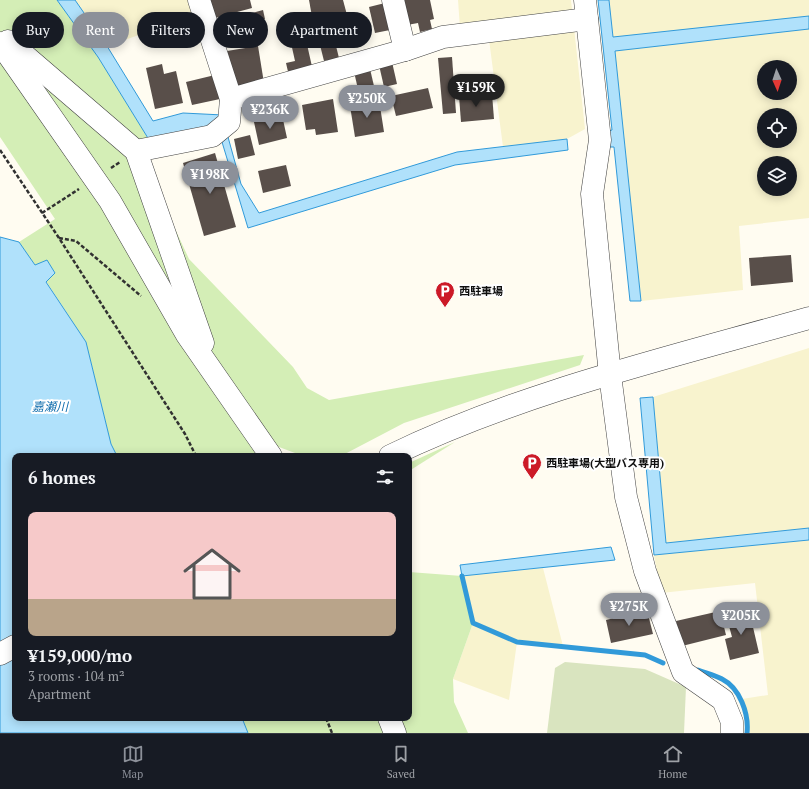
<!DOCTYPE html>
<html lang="en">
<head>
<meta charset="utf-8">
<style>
  body { margin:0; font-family:"PT Serif","Noto Sans JP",serif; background:#20242c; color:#f1f3f6; height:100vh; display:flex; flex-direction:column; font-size:15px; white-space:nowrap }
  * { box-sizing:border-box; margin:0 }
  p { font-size:13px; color:#9ea1a6 }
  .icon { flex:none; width:22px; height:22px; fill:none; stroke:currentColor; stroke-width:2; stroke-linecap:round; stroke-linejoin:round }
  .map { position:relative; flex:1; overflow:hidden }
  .details { position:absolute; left:12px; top:453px; width:400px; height:268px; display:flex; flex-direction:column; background:#171b24; border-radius:8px; box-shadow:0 2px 10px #0003 }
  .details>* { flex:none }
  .hud { position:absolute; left:12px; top:12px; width:400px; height:36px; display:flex; gap:8px }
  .needle { width:26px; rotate:177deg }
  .fabs { position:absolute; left:757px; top:60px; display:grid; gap:8px }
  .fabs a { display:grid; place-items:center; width:40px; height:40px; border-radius:50%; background:#171b24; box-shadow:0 2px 10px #0003; font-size:20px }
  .price { position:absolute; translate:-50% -34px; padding:0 9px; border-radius:14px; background:#8c9099; color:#fff; font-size:13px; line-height:26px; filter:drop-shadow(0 1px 2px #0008) }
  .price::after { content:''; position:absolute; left:50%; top:24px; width:12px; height:9px; margin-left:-6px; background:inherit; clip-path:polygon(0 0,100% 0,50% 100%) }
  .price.on { background:#222; color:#fff }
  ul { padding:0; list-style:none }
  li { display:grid; align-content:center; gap:8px; height:212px; padding:0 16px }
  li span { display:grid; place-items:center; height:124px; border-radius:8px; color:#555 }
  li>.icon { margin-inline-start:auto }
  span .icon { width:72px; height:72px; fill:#fffc; stroke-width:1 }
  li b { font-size:17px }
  h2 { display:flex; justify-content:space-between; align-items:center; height:48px; padding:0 16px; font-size:17px }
  .tag { padding:0 14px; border-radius:18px; background:#171b24; box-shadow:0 2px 10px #0003; font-size:14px; line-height:36px }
  .tag.on { background:#8c9099; color:#fff }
  .tab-bar { display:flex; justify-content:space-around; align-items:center; height:56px; border-top:1px solid #363941; background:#171b24; font-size:11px; color:#9ea1a6 }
  .tab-bar a { display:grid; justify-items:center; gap:2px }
  .tab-bar .on { color:#8c9099 }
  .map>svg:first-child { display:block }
</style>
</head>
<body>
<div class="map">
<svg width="809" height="733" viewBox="0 0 809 733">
  <rect width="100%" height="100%" fill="#fffcf1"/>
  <g fill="#f8f3ce" fill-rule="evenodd">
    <polygon points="75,0 195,0 200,14 107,46"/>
    <polygon points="458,0 571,0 585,129 567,139 503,147 487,24 460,28"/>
    <path d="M609 0H809V218L739 226 743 290 641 301ZM764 67H790V93H764ZM764 115H790V141H764ZM764 163H790V189H764Z"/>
    <polygon points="809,348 809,528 666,543 653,397"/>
    <polygon points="809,540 809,733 747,733 748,726 742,699 768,695 755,583 661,593 654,555"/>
    <polygon points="543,568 563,646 517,642 509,700 453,679 473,623 462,576"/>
  </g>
  <g fill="#d4eeb6">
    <polygon points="0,0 57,0 98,57 151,143 146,166 189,259 293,367 307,388 329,400 584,355 580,365 404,423 341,456 303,456 271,444 249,456 117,456 111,444 86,342 46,281 55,273 35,265 19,242 55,219 0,137"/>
    <polygon points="455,442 409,471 409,463"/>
    <polygon points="409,572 462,576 473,623 453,679 454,702 468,733 248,733 242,718 409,718"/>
  </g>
  <polygon fill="#d9e4bf" points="565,662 645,669 686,687 684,733 547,733 555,668"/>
  <g fill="#b0e1fb" stroke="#319ad9">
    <polygon points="57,0 75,0 107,46 153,121 183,113 223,115 222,122 151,143 98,57"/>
    <polygon points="598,0 609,0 613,37 809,16 809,29 615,51 641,301 630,301 614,147 610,147 608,131 612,130"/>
    <polygon points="228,137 241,184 259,213 457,152 567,139 568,150 455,165 248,228 222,142"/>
    <polygon points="0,237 19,242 35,265 47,260 55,273 46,282 86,342 111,444 117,456 15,456 15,718 242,718 248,733 0,733"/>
    <polygon points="653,397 666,543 809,528 809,540 654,555 640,398"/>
    <polygon points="611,547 615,560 462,576 460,565"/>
  </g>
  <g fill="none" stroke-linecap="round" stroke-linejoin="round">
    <g stroke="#319ad9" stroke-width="5">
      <polyline points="462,576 473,623 517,642 645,655 663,663"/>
      <path d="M698 670C706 673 715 675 722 679 740 688 749 714 747 733"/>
    </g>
  </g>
  <g fill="#594f4a">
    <polygon points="210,0 250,0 252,8 215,18"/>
    <polygon points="309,0 343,0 347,15 313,22"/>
    <polygon points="401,0 430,0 434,19 430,20 432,29 420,32 418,23 407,25"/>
    <polygon points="389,2 395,29 375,33 369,7"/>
    <polygon points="263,10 265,19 219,32 217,23"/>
    <polygon points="333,34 339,58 324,61 318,37"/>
    <polygon points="306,40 313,71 289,76 286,63 295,61 291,43"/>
    <polygon points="258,46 264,83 232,87 227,51"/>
    <polygon points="452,57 456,113 443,114 438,58"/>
    <polygon points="392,62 397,84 384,87 379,65"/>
    <polygon points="162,64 164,74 176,71 183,103 155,109 146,68"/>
    <polygon points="370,69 374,86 358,89 354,72"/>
    <polygon points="215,75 220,99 192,105 186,82"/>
    <polygon points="428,88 433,108 396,116 391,96"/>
    <polygon points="492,94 494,119 461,122 459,96"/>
    <polygon points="333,99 338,132 316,135 315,129 306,130 302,105"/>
    <polygon points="379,100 384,132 355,137 350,106"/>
    <polygon points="282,115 287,138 259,145 254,122"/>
    <polygon points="250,135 255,155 238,159 234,139"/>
    <polygon points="215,153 236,227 204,236 183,163"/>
    <polygon points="286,165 291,186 263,193 258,171"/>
    <polygon points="791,255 793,282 751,286 749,258"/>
    <polygon points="647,610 653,634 611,643 606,620"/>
    <polygon points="749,610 759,653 730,660 725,639 732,637 726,615"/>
    <polygon points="720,611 726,635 682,646 676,621"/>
  </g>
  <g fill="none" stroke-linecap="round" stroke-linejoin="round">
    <defs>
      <g id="minor">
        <polyline points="199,0 231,99"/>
        <polyline points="393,0 405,50"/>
        <polyline points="585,0 600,140 592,194 610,375 626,497 645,571 683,672 723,700 732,722 732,733"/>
        <polyline points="8,41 136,151 203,343"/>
        <polyline points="0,43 110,201 187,335 271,456"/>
        <polyline points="136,151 212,136 229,122 231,99 405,50 443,37 587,19"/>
        <path d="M390 456C522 392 668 358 809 318"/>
        <polyline points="0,654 15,646"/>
        <polyline points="389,718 395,733"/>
      </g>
    </defs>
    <use href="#minor" stroke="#424242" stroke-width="23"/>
    <g stroke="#313131" stroke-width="2.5" stroke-dasharray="4 2" stroke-linecap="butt">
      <polyline points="0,150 59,238 185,434 196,456"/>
      <polyline points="111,168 120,162"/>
      <polyline points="42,213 79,189"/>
      <polyline points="59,238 76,241 141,296"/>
      <polyline points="326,718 332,733"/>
    </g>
    <use href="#minor" stroke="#fff" stroke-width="22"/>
  </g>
  <defs>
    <symbol id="parking-pin" viewBox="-11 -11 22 30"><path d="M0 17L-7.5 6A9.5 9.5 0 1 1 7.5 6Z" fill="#cc1a27" stroke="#fff"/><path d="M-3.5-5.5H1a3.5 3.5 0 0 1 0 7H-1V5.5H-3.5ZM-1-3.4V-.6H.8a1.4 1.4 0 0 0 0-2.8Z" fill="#fff"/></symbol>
  </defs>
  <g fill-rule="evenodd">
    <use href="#parking-pin" x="434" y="280" width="22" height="30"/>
    <use href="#parking-pin" x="521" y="452" width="22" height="30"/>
  </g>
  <g text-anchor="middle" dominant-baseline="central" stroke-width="4" stroke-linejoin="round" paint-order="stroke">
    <g font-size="11" font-weight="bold" fill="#0f0f0f" stroke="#fff" text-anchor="start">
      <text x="459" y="291">西駐車場</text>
      <text x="546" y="463">西駐車場(大型バス専用)</text>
    </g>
    <g font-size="12" font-style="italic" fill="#0c6bac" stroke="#fff">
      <text x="50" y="406">嘉瀬川</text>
    </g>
  </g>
</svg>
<div class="fabs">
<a><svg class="needle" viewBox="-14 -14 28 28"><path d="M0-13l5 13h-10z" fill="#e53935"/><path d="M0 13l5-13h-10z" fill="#9ea1a6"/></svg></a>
<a><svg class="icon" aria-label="locate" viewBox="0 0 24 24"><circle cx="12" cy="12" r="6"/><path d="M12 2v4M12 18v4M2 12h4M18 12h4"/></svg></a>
<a><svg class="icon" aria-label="layers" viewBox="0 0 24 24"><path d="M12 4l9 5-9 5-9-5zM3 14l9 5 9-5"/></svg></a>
</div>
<b class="price on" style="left:476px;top:108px">¥159K</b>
<b class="price" style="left:367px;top:119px">¥250K</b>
<b class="price" style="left:270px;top:130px">¥236K</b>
<b class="price" style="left:210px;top:195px">¥198K</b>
<b class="price" style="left:629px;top:627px">¥275K</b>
<b class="price" style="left:741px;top:636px">¥205K</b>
<div class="hud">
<a class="tag">Buy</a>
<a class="tag on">Rent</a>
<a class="tag">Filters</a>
<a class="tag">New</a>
<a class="tag">Apartment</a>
</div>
<section class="details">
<h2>6 homes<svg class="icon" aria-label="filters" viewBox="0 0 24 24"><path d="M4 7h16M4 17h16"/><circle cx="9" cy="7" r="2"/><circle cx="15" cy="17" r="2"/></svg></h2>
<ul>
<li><span style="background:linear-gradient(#f6c9c9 70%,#b9a48a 0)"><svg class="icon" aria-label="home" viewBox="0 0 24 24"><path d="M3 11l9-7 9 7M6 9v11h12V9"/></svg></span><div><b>¥159,000/mo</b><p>3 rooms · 104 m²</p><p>Apartment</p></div></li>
</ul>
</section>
</div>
<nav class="tab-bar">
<a class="on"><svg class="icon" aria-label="map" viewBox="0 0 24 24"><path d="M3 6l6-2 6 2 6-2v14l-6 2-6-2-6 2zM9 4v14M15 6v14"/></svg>Map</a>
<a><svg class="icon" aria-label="saved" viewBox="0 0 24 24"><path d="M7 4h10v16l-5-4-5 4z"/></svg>Saved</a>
<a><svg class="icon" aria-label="home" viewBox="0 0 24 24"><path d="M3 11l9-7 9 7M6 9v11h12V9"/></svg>Home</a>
</nav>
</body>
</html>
